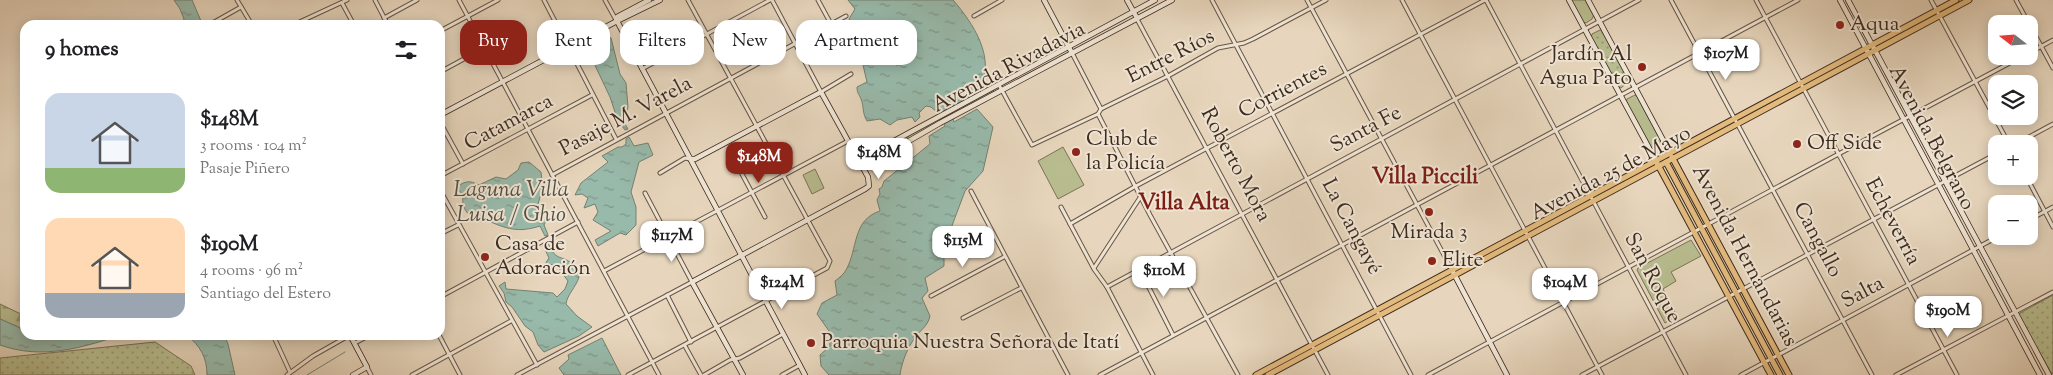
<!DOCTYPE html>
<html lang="en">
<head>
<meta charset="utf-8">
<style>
  body { margin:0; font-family:"Sorts Mill Goudy",serif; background:#f6f6f6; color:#202124; height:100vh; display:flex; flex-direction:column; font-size:19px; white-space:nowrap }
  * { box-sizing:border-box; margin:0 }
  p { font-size:16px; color:#757577 }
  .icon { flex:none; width:28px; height:28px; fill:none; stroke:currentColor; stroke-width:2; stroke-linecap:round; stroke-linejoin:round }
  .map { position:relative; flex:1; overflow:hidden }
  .drawer { position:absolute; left:20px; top:20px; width:425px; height:320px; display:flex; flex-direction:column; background:#fff; border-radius:15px; box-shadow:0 2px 12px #0003 }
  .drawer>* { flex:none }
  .banner { position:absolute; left:460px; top:20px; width:475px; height:45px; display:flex; gap:10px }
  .needle { width:32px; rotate:287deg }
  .tools { position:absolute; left:1988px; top:15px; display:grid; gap:10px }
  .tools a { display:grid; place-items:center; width:50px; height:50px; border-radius:10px; background:#fff; box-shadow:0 2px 12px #0003; font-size:25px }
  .price { position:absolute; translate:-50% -42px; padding:0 11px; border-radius:10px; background:#fff; color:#222; font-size:16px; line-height:32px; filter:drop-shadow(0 1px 2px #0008) }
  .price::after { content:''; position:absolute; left:50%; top:30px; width:15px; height:11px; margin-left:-8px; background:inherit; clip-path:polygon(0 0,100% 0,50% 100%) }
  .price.active { background:#8f2418; color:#fff }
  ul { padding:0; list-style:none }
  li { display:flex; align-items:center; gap:15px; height:125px; padding:0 25px }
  li span { display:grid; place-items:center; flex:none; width:140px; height:100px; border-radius:15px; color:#555 }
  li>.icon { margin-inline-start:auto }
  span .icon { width:60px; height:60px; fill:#fffc; stroke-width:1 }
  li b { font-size:21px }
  h2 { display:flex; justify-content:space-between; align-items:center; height:60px; padding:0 25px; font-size:21px }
  .tag { padding:0 18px; border-radius:15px; background:#fff; box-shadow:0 2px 12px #0003; font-size:18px; line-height:45px }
  .tag.active { background:#8f2418; color:#fff }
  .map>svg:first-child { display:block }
</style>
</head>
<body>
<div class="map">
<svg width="2053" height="375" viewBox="0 0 2053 375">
  <defs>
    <pattern id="forest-firs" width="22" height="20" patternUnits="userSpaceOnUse" patternTransform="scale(1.25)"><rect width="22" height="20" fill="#b8bd8f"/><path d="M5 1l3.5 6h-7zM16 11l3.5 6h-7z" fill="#979a74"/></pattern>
    <pattern id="park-dots" width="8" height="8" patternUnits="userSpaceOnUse" patternTransform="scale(1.25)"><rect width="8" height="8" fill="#b8bd8f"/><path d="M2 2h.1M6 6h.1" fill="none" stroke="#979a74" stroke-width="1.8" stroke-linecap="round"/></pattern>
    <pattern id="water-ripples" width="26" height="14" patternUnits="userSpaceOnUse" patternTransform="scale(1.25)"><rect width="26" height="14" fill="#98baab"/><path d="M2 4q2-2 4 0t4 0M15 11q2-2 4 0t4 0" fill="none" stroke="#7d978b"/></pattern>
  </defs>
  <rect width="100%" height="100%" fill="#e7d6bd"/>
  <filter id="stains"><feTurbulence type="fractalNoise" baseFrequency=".004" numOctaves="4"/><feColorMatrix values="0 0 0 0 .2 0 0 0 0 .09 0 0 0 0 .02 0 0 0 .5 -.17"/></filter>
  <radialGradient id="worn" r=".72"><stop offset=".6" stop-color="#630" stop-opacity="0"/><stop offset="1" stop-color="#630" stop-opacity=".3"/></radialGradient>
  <g fill="#b8bd8f" stroke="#7a7456">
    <polygon points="1571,0 1586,0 1594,15 1592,19 1586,23 1583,22"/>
    <polygon points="1635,95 1637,96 1664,147 1664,149 1656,153 1654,152 1626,102 1627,99"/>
    <polygon points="1063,147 1084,185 1058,199 1038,161"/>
    <polygon points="815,169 824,188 812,194 803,175"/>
    <polygon points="1691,240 1701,256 1671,272 1676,281 1663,289 1677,316 1665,323 1637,270 1638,268"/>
  </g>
  <polygon fill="url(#forest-firs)" stroke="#7a7456" points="0,304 25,316 25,330 0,319"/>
  <g fill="url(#park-dots)" stroke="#7a7456">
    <polygon points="1600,30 1603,31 1629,81 1621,88 1619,87 1591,38 1592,34"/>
    <polygon points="993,90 994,92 865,163 862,162 861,159 867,158"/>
    <polygon points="2053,295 2053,374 2051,373 2019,316 2020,313"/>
    <polygon points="155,342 191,366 195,375 0,375 0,358"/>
  </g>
  <g fill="url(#water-ripples)" stroke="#748172">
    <polygon points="174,0 192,0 201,21 199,25 181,25 184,19 180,9"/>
    <path d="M848 0H953C973 23 997 59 979 89 973 99 960 104 950 109L954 122 977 109 993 127 983 171 965 191 944 247V266L925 278 928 291 922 298 930 316C928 325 923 328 917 335 908 346 902 361 900 375H829L821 366 820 355 830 346 829 331 817 314 822 303 837 295 835 281C839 278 844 274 846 270 858 249 852 220 880 211L877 200 880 194 879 189 882 187 884 181 930 144 929 136 945 126 942 113H938L931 107 926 106 919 113 920 117 915 122 912 117 897 120 890 125 880 119 867 121C862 113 864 106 861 99 859 94 857 93 857 87L867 82 863 65 856 53 847 54 841 50 844 41 854 33 849 19 855 9Z"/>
    <polygon points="607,36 611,38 620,74 626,83 628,107 625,124 628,129 625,130 618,121 610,97 592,59 594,43"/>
    <polygon points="629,137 634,146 648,143 653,155 639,162 631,192 636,207 636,225 626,235 620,233 598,246 595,240 611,231 593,220 598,212 595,204 584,208 588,198 582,194 575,195 581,183 608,162 602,156 618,147 622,147 626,144 626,139"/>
    <path d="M529 162 541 172 542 181H551L541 194 536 211 540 217 545 215 546 221 544 225 548 235 545 236 540 226C518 233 507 229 486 220L482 222C469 217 461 210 463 195L456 187C466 181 469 180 479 185L496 177 506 179 518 170 521 163Z"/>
    <path d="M548 243C556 263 563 254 573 265 576 268 577 273 579 277 576 287 567 295 566 304L577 316 592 327 579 336 544 352 538 345 533 332 525 326 512 307 506 302 504 293 499 286 505 282 506 289 553 293 557 297 565 289 568 281 556 265 545 264 549 258 543 245Z"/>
    <path d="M0 319 25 330V335H121C81 348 42 360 0 345Z"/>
    <path d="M187 335H224L228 344 235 375H207C207 357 200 346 187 335Z"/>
    <polygon points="602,338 621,375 564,375 559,368 569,359 568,355"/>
  </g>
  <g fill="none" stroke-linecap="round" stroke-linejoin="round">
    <polyline stroke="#748172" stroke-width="1" points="307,375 345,352"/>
    <defs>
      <g id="street">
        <polyline points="237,0 252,25"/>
        <polyline points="375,0 388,25"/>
        <polyline points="459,0 659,375"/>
        <polyline points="544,0 616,139"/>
        <polyline points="605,0 616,20"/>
        <polyline points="772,0 821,92 851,74"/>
        <polyline points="818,0 831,24"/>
        <polyline points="1212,0 1411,375"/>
        <polyline points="1307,0 1452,270"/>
        <polyline points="1402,0 1602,375"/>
        <polyline points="1486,0 1686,375"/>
        <polyline points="1671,0 1872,375"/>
        <polyline points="1756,0 1957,375"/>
        <polyline points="1931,0 2009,144"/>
        <polyline points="2016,0 2053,68"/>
        <polyline points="342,3 354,25"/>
        <polyline points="974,16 1002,0"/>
        <polyline points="384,18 417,0"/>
        <polyline points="1137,19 1328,375"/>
        <polyline points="209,25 241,7"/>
        <polyline points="293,25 347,0"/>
        <polyline points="440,31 498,0"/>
        <polyline points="1072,53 1101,109"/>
        <polyline points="2029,53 2053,40"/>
        <polyline points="642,69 770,0"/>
        <polyline points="440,72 484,48"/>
        <polyline points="999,85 1032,145 1098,114 1101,109 1168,76 1218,48 1244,43 1253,39 1326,0"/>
        <polyline points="1098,114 1150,215 1238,375"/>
        <polyline points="440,122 463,164"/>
        <polyline points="2016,144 2053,124"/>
        <polyline points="735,161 765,217"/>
        <polyline points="660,173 685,158 690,159"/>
        <polyline points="552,175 846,16"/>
        <polyline points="440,176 592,95"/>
        <polyline points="2026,176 2053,227"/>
        <polyline points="440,190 537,365"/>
        <polyline points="971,191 1068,375"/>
        <polyline points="1061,207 1094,269 1107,287 1153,375"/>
        <polyline points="2029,220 2053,207"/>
        <polyline points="1070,224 1136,186 1485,0"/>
        <polyline points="440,234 458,225"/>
        <polyline points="1094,268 1141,196"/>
        <polyline points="1140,270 1173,335"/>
        <polyline points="604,271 848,141"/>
        <polyline points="1107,287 1639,0"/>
        <polyline points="667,295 691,342"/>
        <polyline points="931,296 1004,257"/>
        <polyline points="440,297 578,222"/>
        <polyline points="963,318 1021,288"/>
        <polyline points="273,335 290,372"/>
        <polyline points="439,335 460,375"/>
        <polyline points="355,343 370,335"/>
        <polyline points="685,346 701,375"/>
        <polyline points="367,367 371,375"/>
        <polyline points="287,375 313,356 350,335"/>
        <polyline points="412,375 511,321"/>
        <polyline points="517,375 692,282 645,193"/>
        <polyline points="628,375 827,268 830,261 688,0"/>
        <polyline points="704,375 730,360 740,358 783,334"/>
        <polyline points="782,375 800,365"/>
        <polyline points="1100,375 1798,0"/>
        <polyline points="1428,375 1846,150 2023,56"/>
        <polyline points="1582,375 1996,154"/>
        <polyline points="1741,375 1999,236"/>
        <polyline points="1896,375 2053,292"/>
      </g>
      <g id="secondary">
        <polyline points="1044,0 1072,53"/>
        <polyline points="1127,0 1137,18"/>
        <polyline points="1569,0 1656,161"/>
        <polyline points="1588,0 1670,153"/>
        <polyline points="1840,0 2040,375"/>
        <polyline points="1848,0 2049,375"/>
        <polyline points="617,21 805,375"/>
        <polyline points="617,21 617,17 649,0"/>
        <polyline points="440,115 617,21 660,0"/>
        <polyline points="857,155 864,156 870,154 1155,0"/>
        <polyline points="691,159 695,159 821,92 868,177 869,186 865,189 692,282 743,375"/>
        <polyline points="864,167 940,123 1172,0"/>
        <polyline points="1452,270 1507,375"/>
        <polyline points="350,335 367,367 353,375"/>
      </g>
      <g id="primary">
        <polyline points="1672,157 1789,375"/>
        <polyline points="1666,162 1780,375"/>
        <polyline points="1657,163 1771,375"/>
        <polyline points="1256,375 1956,0"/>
        <polyline points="1268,375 1969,0"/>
      </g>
    </defs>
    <use href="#street" stroke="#685645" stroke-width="5"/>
    <use href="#secondary" stroke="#3d2b1d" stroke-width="6"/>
    <use href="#primary" stroke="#3d2b1d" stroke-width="7"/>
    <use href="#street" stroke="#efe4d4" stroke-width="3"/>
    <use href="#secondary" stroke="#efe4d4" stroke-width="4.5"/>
    <use href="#primary" stroke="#e4bb7e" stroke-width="5"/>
  </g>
  <g fill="#8f2418" stroke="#efe4d4" stroke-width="2">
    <circle cx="1840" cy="25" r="5"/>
    <circle cx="1642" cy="67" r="5"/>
    <circle cx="1797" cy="144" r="5"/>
    <circle cx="1076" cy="152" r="5"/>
    <circle cx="1429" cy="212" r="5"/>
    <circle cx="485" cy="257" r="5"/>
    <circle cx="1432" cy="261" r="5"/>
    <circle cx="811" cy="343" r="5"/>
  </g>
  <g text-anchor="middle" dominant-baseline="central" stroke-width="4" stroke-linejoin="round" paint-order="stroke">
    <g font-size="21" fill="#3d2b1d" stroke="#efe4d4" text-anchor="start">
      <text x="1850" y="25">Aqua</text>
      <text x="1632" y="55" text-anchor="end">Jardín Al<tspan x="1632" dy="24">Agua Pato</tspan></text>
      <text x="1086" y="140">Club de<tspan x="1086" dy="24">la Policía</tspan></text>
      <text x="1807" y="144">Off Side</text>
      <text x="1429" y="233" text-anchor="middle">Mirada 3</text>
      <text x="495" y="245">Casa de<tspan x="495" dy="24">Adoración</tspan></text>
      <text x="1442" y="261">Elite</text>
      <text x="821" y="343">Parroquia Nuestra Señora de Itatí</text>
    </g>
    <g font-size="21" fill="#3d2b1d" stroke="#efe4d4">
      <text transform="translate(1171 57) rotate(-27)">Entre Ríos</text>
      <text transform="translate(1009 68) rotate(-28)">Avenida Rivadavia</text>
      <text transform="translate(1283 91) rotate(-28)">Corrientes</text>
      <text transform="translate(626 117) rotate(-28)">Pasaje M. Varela</text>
      <text transform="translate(509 123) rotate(-28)">Catamarca</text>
      <text transform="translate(1366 130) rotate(-28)">Santa Fe</text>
      <text transform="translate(1931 138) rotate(62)">Avenida Belgrano</text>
      <text transform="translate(1235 165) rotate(62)">Roberto Mora</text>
      <text transform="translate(1611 174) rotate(-28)">Avenida 25 de Mayo</text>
      <text transform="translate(1892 222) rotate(62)">Echeverría</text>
      <text transform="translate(1351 227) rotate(62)">La Cangayé</text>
      <text transform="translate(1817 240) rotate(62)">Cangallo</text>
      <text transform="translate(1744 256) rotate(62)">Avenida Hernandarias</text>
      <text transform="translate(1652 278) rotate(62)">San Roque</text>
      <text transform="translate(1863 293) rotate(-28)">Salta</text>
    </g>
    <g font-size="22" font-weight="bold" fill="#7a1f14" stroke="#efe4d4">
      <text x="1425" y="178">Villa Piccili</text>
      <text x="1184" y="204">Villa Alta</text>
    </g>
    <g font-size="22" font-style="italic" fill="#544f40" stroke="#efe4d4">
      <text x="511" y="191">Laguna Villa<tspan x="511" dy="25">Luisa / Ghio</tspan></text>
    </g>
  </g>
  <rect width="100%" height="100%" filter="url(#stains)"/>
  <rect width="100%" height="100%" fill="url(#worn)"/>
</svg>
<div class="tools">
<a><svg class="needle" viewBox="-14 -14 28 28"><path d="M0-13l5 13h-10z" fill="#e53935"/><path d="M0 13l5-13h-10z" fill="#757577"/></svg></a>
<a><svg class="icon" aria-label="layers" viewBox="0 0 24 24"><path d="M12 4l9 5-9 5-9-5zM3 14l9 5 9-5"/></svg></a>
<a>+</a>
<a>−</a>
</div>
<b class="price" style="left:1726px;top:81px">$107M</b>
<b class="price" style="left:879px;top:180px">$148M</b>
<b class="price active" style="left:759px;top:184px">$148M</b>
<b class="price" style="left:672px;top:263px">$117M</b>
<b class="price" style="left:963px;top:268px">$115M</b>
<b class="price" style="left:1164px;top:298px">$110M</b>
<b class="price" style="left:782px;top:310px">$124M</b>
<b class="price" style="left:1565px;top:310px">$104M</b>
<b class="price" style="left:1948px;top:338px">$190M</b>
<div class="banner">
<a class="tag active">Buy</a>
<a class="tag">Rent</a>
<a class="tag">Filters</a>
<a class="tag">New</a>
<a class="tag">Apartment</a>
</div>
<section class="drawer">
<h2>9 homes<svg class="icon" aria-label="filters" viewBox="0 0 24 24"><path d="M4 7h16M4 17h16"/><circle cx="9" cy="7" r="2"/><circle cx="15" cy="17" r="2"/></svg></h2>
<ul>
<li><span style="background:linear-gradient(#c9d6e8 75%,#8fb573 0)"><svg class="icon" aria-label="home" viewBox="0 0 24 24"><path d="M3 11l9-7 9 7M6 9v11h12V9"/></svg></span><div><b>$148M</b><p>3 rooms · 104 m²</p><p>Pasaje Piñero</p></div></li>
<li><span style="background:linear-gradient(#ffd9b3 75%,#9aa5b1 0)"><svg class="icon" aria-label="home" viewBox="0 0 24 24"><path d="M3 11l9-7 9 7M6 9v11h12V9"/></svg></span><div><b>$190M</b><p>4 rooms · 96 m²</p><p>Santiago del Estero</p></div></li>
</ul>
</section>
</div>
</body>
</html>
